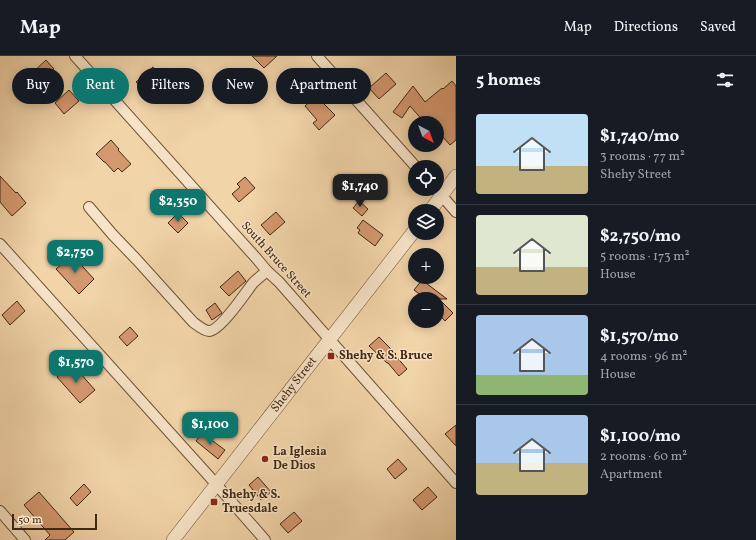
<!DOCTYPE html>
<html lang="en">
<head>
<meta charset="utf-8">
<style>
  body { margin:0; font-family:Vollkorn,serif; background:#20242c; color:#f1f3f6; height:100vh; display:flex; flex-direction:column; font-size:15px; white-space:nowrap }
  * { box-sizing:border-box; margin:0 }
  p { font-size:13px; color:#9ea1a6 }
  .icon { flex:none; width:22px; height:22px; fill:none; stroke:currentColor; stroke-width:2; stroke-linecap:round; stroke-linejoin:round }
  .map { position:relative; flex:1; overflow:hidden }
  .details { display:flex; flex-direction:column; background:#171b24; width:300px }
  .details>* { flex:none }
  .banner { position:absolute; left:12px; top:12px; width:380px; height:36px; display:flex; gap:8px }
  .needle { width:26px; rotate:139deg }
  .tools { position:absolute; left:408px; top:60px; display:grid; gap:8px }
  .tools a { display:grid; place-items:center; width:36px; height:36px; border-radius:50%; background:#171b24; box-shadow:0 2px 10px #0003; font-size:20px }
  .scale { position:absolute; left:12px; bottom:10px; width:85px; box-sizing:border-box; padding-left:4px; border:2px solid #412811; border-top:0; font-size:11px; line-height:14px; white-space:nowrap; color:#412811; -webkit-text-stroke:3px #f7e3c7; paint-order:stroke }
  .price { position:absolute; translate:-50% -34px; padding:0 9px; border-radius:8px; background:#0f766e; color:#fff; font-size:13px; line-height:26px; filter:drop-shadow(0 1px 2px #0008) }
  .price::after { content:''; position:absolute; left:50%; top:24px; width:12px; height:9px; margin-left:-6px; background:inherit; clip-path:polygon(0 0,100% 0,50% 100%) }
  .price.on { background:#222; color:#fff }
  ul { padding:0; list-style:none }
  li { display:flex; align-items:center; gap:12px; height:100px; padding:0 20px }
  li+li { border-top:1px solid #363941 }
  li span { display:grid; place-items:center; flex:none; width:112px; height:80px; border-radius:4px; color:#555 }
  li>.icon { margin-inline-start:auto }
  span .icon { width:48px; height:48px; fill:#fffc; stroke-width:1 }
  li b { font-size:17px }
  h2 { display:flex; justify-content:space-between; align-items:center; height:48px; padding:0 20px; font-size:17px }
  .chip { padding:0 14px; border-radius:18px; background:#171b24; box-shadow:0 2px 10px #0003; font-size:14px; line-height:36px }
  .chip.on { background:#0f766e; color:#fff }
  header { display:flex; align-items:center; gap:24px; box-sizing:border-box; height:56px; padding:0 20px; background:#171b24; border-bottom:1px solid #363941 }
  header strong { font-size:19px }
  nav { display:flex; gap:22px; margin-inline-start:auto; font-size:14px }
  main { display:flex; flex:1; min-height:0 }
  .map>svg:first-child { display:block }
</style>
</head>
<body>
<header>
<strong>Map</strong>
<nav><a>Map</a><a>Directions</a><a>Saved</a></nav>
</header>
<main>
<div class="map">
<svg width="456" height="484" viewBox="0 0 456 484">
  <rect width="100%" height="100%" fill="#f2d4a9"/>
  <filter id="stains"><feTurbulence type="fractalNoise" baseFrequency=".005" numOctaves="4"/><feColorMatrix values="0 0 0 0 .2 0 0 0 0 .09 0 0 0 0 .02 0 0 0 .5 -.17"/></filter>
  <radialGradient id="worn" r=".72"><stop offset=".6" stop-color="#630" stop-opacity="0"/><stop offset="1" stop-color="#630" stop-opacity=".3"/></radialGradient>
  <g fill="#d4986f" stroke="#412811">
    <polygon points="252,0 277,0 264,12"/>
    <polygon points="46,4 54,13 39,27 31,18"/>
    <polygon points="153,11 160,19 156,23 160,28 152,35 148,31 144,34 136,26"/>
    <polygon points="386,17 396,28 379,43 369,32"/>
    <polygon points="452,25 456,30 456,84 450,89 437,74 437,67 425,67 410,50 402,62 393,56 413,30 425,46 442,32 443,33"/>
    <polygon points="69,34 79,45 64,58 55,47"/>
    <polygon points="316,40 335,59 319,74 313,67 317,64 305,50"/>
    <polygon points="111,84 119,93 118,94 131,108 122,116 118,112 114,116 105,106 104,106 96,98"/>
    <polygon points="0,120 16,137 17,136 26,147 12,160 0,146"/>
    <polygon points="245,121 255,132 239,146 232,138 240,131 237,128"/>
    <polygon points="359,145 368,153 362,160 353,152"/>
    <polygon points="276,156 285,166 270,179 261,169"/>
    <polygon points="178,157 188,167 178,177 168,167"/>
    <polygon points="363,164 383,179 375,190 358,177 360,174 357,172"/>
    <polygon points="72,199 94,223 79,238 56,213"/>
    <polygon points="238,215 246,225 229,240 220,231"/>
    <polygon points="422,224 447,243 439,243 453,257 445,265 437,256 437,243 426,243 414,234"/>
    <polygon points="17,245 25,255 10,269 2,259"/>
    <polygon points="215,247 222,257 212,264 206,254"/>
    <polygon points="130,271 138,280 127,290 119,281"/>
    <polygon points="379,281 396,298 395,299 407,313 399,320 388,307 387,307 369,290"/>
    <polygon points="72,308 95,334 80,347 57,321"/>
    <polygon points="456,369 456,390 445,378"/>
    <polygon points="202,377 225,394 218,403 196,385"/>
    <polygon points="398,403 407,413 395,423 387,413"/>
    <polygon points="258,421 271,436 261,444 249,429"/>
    <polygon points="84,428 91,436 77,450 70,442"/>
    <polygon points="428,431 437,441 422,454 413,444"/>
    <polygon points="39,436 74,476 65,484 45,484 50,479 24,449"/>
    <polygon points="294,456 302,465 288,477 280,468"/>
  </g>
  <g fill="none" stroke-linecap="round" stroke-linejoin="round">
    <defs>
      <g id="minor">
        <polyline points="75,0 257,203 267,215 279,226 456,427"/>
        <polyline points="317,0 416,111"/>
        <polyline points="436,133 456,156"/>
        <path d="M89 151 113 179 137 204 193 266C197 269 204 275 209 275 220 275 246 236 253 227 257 223 262 219 267 215"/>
        <polyline points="0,188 208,419 265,484"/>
        <polyline points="0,455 25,484"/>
      </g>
      <g id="tertiary">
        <polyline points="430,155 456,120"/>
        <path id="s1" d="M173 484 415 174"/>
      </g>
    </defs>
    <use href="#minor" stroke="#6d5337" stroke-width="12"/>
    <use href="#tertiary" stroke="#6d5337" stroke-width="14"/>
    <use href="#minor" stroke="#f7e3c7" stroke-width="10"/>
    <use href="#tertiary" stroke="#f7e3c7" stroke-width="13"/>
  </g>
  <g fill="#8f2418" stroke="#f7e3c7" stroke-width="1.5">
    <rect x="327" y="296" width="8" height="8" rx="2"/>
    <circle cx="265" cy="403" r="4"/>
    <rect x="210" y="442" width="8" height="8" rx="2"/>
  </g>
  <g text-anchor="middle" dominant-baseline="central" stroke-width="3" stroke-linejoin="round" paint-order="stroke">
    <g font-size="12" fill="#412811" stroke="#f7e3c7">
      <text transform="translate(276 204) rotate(48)">South Bruce Street</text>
      <text stroke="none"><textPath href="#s1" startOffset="197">Shehy Street</textPath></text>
    </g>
    <g font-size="12" font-weight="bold" fill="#412811" stroke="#f7e3c7" text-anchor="start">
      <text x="339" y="300">Shehy &amp; S. Bruce</text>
      <text x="273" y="396">La Iglesia<tspan x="273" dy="14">De Dios</tspan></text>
      <text x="222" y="439">Shehy &amp; S.<tspan x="222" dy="14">Truesdale</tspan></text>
    </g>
  </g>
  <rect width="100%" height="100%" filter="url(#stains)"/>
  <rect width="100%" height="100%" fill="url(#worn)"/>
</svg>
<div class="tools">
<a><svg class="needle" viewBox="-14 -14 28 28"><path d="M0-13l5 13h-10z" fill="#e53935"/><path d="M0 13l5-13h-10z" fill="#9ea1a6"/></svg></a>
<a><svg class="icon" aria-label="locate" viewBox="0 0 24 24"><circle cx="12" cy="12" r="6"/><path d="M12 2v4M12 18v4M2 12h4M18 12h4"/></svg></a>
<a><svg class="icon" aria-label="layers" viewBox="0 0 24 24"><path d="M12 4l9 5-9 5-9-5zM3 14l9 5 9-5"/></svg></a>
<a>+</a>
<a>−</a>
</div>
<div class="scale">50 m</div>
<b class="price on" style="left:360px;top:152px">$1,740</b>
<b class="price" style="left:178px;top:167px">$2,350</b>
<b class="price" style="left:75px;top:218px">$2,750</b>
<b class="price" style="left:76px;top:328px">$1,570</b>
<b class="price" style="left:210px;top:390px">$1,100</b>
<div class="banner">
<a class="chip">Buy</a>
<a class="chip on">Rent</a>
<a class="chip">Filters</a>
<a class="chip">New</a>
<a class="chip">Apartment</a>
</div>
</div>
<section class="details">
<h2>5 homes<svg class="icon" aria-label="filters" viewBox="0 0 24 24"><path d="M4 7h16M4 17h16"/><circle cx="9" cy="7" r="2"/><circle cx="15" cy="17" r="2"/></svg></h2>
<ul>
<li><span style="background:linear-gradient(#bfe0f5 65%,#c2b280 0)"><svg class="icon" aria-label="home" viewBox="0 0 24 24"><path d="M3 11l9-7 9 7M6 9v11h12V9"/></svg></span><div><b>$1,740/mo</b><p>3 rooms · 77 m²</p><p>Shehy Street</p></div></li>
<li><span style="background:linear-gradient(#dfe7d0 65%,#c2b280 0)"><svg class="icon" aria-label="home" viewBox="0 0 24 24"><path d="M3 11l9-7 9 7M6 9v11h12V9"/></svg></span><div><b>$2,750/mo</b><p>5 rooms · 173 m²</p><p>House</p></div></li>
<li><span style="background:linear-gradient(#a9c7e8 75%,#8fb573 0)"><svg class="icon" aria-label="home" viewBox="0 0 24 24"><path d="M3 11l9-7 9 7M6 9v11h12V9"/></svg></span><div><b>$1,570/mo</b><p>4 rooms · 96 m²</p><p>House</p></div></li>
<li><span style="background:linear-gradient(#a9c7e8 60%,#c2b280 0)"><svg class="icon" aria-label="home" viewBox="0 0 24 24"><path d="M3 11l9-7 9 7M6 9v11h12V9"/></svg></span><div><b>$1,100/mo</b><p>2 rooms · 60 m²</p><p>Apartment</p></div></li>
</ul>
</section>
</main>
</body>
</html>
